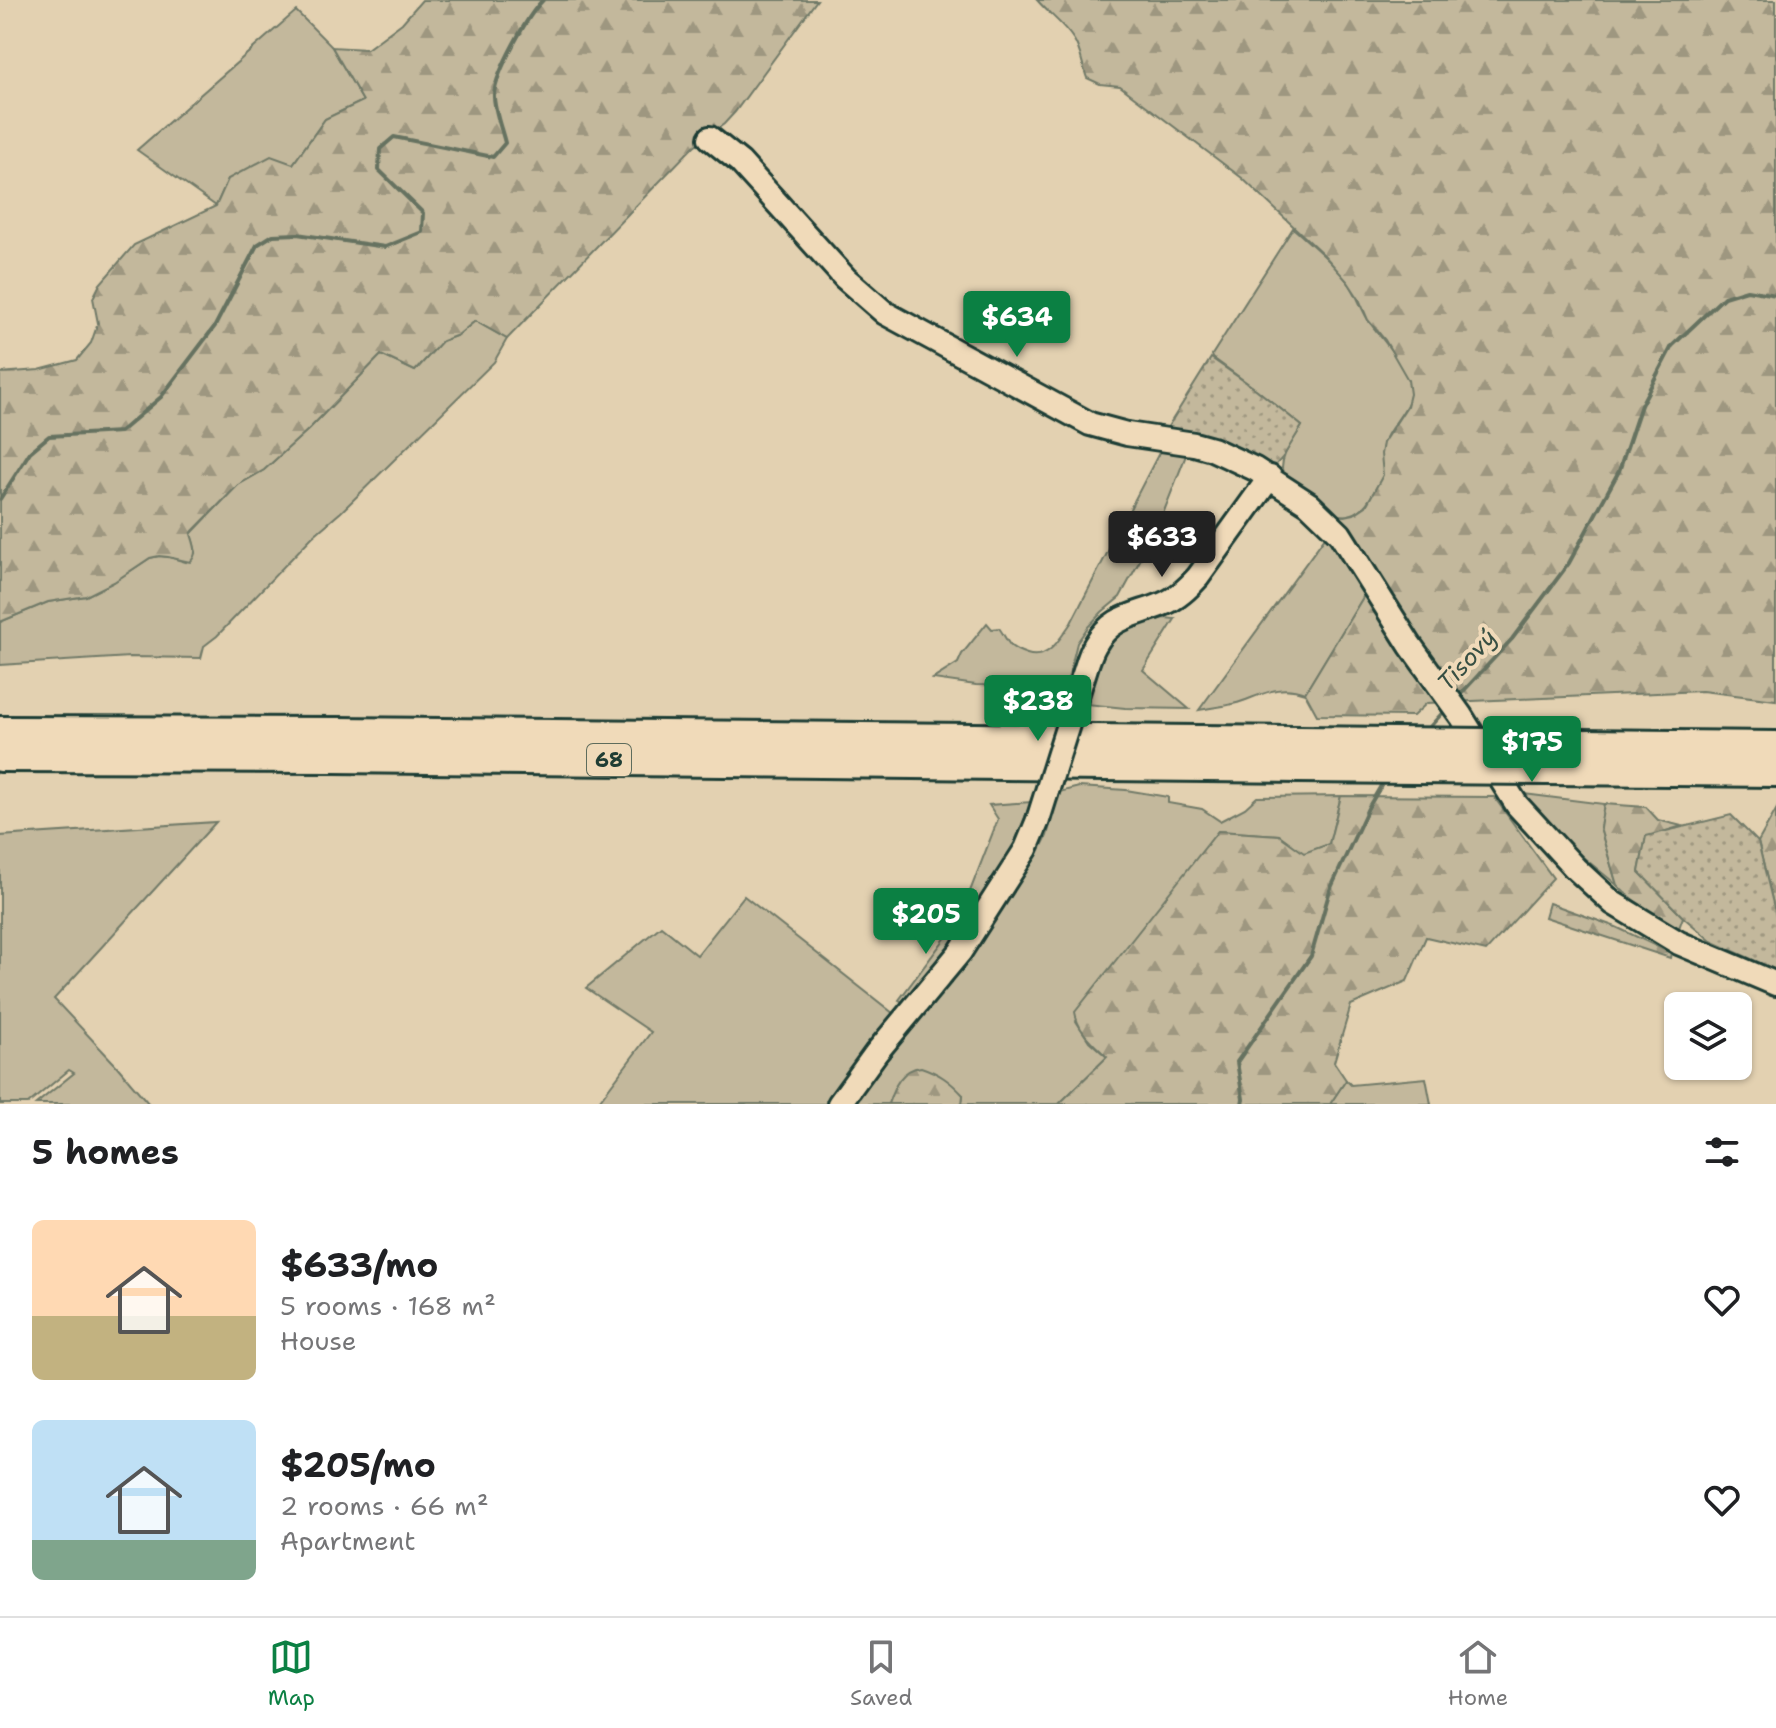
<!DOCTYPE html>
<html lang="en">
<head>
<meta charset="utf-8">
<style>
  body { margin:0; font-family:"Shantell Sans",sans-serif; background:#f6f6f6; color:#202124; height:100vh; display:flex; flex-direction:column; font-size:30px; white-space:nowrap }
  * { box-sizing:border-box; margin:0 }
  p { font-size:26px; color:#757577 }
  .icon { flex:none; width:44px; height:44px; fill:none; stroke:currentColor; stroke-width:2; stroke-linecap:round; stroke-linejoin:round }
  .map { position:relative; height:1104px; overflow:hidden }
  .details { display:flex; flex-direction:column; background:#fff; flex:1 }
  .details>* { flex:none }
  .buttons { position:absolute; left:1664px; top:992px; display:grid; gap:16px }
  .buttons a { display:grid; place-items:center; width:88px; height:88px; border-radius:12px; background:#fff; box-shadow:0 2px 6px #0004; font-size:40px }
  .price { position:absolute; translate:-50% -68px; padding:0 18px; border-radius:8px; background:#0b8043; color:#fff; font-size:26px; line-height:52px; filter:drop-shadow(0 2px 4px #0008) }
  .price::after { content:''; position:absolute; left:50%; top:48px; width:24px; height:18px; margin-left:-12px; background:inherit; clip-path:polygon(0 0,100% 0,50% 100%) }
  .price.selected { background:#222; color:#fff }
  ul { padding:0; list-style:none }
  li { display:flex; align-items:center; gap:24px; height:200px; padding:0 32px }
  li span { display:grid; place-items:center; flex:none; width:224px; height:160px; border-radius:12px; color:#555 }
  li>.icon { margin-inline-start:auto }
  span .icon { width:96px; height:96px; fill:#fffc; stroke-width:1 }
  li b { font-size:34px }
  h2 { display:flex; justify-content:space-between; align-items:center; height:96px; padding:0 32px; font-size:34px }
  .dock { display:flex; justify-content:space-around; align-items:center; height:112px; border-top:2px solid #e0e0e0; background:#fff; font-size:22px; color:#757577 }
  .dock a { display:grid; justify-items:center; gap:4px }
  .dock .selected { color:#0b8043 }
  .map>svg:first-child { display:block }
</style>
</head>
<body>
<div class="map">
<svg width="1776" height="1104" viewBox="0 0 1776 1104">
  <defs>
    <pattern id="forest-firs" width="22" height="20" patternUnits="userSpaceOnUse" patternTransform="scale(2)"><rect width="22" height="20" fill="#c3b89c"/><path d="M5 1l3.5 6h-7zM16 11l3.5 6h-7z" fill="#9e9780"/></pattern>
    <pattern id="park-dots" width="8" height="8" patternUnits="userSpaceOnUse" patternTransform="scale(2)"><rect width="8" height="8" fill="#c3b89c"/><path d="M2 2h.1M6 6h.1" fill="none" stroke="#9e9780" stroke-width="1.8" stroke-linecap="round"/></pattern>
  </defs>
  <rect width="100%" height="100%" fill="#e3d1b1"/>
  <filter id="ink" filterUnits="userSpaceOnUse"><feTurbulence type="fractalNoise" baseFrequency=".0125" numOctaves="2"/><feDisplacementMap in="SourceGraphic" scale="16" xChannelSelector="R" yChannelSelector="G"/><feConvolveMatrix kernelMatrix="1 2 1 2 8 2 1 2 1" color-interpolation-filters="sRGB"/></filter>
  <g filter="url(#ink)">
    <g fill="#c3b89c" stroke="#717a68" stroke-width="2">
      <polygon points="296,11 332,47 363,101 325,119 293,164 228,179 216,206 137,150"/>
      <path d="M1293 228C1313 246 1334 263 1350 285 1358 297 1362 311 1370 323 1383 340 1399 358 1408 379 1419 406 1389 422 1383 445 1380 455 1385 466 1383 475 1381 481 1376 487 1374 492 1365 508 1356 518 1336 515L1283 475C1278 457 1293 441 1302 426L1257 390 1213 358 1212 355Z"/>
      <polygon points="475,321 507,339 494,362 341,512 312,537 217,636 204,646 201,658 130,657 0,665 0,622 48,602 86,596 114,582 150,558 159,556 169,557 186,562 196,552 191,534 193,532 238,485 264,470 309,429 381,355 415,371 442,341 458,335"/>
      <path d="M1162 447 1188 450 1157 529 1120 597 1102 612 1088 627 1077 643 1066 687 976 685 933 679 958 663 962 654 987 623 992 629 999 628C1003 633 1006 640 1010 645 1014 649 1021 652 1027 654 1049 661 1060 638 1071 623Z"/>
      <path d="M1328 533 1342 550 1364 596 1305 693C1281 684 1265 693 1243 701 1230 706 1214 707 1199 710Z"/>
      <path d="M1165 618 1175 619 1143 670 1189 709 1125 708 1086 704C1094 679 1099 647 1122 630 1134 622 1152 620 1165 618Z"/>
      <polygon points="1079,787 1126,790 1168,797 1168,803 1202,809 1220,821 1245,808 1257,797 1341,796 1329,844 1304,854 1279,835 1218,831 1076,1021 1089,1041 1107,1057 1059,1104 962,1104 963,1095 891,1096 888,1104 854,1104 890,1050 973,949 1038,854 1047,836 1059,792"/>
      <polygon points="1524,794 1604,804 1600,828 1617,885 1573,849"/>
      <path d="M1031 802C1014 849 989 895 960 935 943 959 924 981 906 1004L899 1000 955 925 967 899 998 819 989 805Z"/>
      <polygon points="216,822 54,999 115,1064 149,1104 36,1104 74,1073 69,1070 28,1104 0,1104 0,836"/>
      <polygon points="744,896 894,1014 832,1104 597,1104 651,1032 586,988 661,926 697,955"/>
      <polygon points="1426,1078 1431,1104 1330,1104 1346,1080 1351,1085"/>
    </g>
    <g fill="url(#forest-firs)" stroke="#717a68" stroke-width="2">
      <path d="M422 0H817L735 112 724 124 694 146 507 339 475 321 458 335 442 341 415 371 381 355 309 429 264 470 238 485 193 531 191 534C194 544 199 554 190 562L168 557 159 556 150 558 114 582 86 596 48 602 0 622V373L39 370 77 360 91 343 98 323 93 298 100 284 134 245 216 206 228 179 271 156 293 164 325 119 363 101 332 47 367 49 402 23Z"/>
      <path d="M1037 0H1776V700L1702 691 1427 703 1413 716 1317 715 1305 693 1377 574 1336 515 1345 516 1354 514 1366 506 1383 475 1381 454 1383 443 1407 406 1410 394 1408 380 1385 340 1368 320 1359 299 1348 282 1324 255 1242 178 1120 86 1100 84 1087 78C1082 65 1081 51 1074 40 1064 24 1049 14 1037 0Z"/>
      <path d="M1341 796 1494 797 1553 878 1486 951 1426 937 1407 981 1351 1005 1334 1062 1346 1080 1330 1104H1059L1107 1057C1094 1044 1077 1031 1075 1012L1218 831 1279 835 1304 853 1329 844Z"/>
      <path d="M1604 804 1646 807 1658 820 1682 826 1646 837 1639 872 1683 917 1679 928C1658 916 1634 904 1617 885L1600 828Z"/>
      <polygon points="1776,810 1776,916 1758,842"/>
      <polygon points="1549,903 1616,927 1671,953 1670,958 1545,917"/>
      <path d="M921 1067C939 1073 950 1081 963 1095L962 1104H888C894 1087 901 1069 921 1067Z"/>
    </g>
    <g fill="url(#park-dots)" stroke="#717a68" stroke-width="2">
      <polygon points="1211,358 1257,390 1302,426 1283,457 1272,469 1164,433"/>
      <polygon points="1731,815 1758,842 1776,916 1776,970 1711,941 1683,917 1639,872 1646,836"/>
    </g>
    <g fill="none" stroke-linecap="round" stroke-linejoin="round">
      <g stroke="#667261" stroke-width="4">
        <path d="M0 499 30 452 49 436 120 432 161 397 215 326 257 245 273 235 297 234 385 247 422 232 423 213 379 170 380 149 394 137 493 157 505 143C502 130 493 107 494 94 496 72 527 16 543 0"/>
        <polyline points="1457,698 1512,639 1569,563 1619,471 1641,405 1672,346 1724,297 1747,290 1776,295"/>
        <polyline points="1427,730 1445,710"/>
        <polyline points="1242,1104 1243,1099 1237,1062 1311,956 1330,890 1368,808 1385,779"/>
      </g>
      <defs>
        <g id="minor">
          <polyline points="710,138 740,162 845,278 885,313 1090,424 1127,434 1194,444 1212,449 1255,469 1309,504 1340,534 1410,645 1461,716 1517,805 1575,868 1613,903 1679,943 1776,984"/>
          <path d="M1082 680C1086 669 1089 655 1095 645 1112 615 1135 616 1163 604 1177 599 1188 588 1198 577L1270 477"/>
          <polyline points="839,1104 876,1053 960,952 1026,849 1038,820"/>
        </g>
        <g id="highway">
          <polyline points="0,732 338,733 1299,742"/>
          <polyline points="1673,746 1776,747"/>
          <polyline points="0,756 335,757 1299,767"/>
          <polyline points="1673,770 1776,771"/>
        </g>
      </defs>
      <use href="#minor" stroke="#1f3d34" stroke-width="28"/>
      <use href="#highway" stroke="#1f3d34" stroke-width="36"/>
      <use href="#minor" stroke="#f0dab9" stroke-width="22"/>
      <use href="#highway" stroke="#f0dab9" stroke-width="30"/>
      <defs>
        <polyline id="minor-bridge" points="1038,820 1082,680"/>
        <g id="highway-bridge">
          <polyline points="1299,742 1673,746"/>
          <polyline points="1299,767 1673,770"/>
        </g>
      </defs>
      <use href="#minor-bridge" stroke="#1f3d34" stroke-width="28" stroke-linecap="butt"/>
      <use href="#highway-bridge" stroke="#1f3d34" stroke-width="36" stroke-linecap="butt"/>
      <use href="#minor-bridge" stroke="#f0dab9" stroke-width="22"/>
      <use href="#highway-bridge" stroke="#f0dab9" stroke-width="30"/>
    </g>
  </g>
  <g text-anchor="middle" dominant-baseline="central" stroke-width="8" stroke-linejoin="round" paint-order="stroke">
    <rect fill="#f0dab9" stroke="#5e6c5c" stroke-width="2" x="587" y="744" width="44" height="32" rx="6"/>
    <g font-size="20" font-weight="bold" fill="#1f3d34">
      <text x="609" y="760">68</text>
    </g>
    <g font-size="24" font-style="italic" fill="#374f43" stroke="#f0dab9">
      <text transform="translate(1467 660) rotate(-47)">Tisový</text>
    </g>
  </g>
</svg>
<div class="buttons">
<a><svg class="icon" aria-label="layers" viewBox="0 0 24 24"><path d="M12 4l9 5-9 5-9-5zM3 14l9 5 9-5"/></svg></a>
</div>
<b class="price" style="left:1017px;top:359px">$634</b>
<b class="price selected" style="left:1162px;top:579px">$633</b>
<b class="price" style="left:1038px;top:743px">$238</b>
<b class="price" style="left:1532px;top:784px">$175</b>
<b class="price" style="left:926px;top:956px">$205</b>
</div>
<section class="details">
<h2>5 homes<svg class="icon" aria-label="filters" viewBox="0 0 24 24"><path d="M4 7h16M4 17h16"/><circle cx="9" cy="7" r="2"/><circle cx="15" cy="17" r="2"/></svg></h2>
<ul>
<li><span style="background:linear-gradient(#ffd9b3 60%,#c2b280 0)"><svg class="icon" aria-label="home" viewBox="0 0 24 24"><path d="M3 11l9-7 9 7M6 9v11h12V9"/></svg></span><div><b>$633/mo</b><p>5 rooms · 168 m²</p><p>House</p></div><svg class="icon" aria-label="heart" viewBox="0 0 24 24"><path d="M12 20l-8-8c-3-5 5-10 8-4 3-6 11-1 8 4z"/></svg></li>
<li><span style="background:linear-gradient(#bfe0f5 75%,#7fa58c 0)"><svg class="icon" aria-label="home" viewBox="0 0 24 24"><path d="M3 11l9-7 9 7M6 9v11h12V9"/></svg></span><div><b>$205/mo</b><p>2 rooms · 66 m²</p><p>Apartment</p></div><svg class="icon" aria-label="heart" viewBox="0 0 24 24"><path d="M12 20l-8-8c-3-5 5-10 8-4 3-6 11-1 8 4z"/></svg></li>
</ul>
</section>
<nav class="dock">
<a class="selected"><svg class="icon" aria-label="map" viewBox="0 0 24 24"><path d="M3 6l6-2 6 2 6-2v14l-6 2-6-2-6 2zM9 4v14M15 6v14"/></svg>Map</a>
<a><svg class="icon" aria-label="saved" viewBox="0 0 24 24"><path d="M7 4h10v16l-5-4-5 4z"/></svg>Saved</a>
<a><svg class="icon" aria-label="home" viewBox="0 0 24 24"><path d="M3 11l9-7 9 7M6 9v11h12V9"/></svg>Home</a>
</nav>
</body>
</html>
